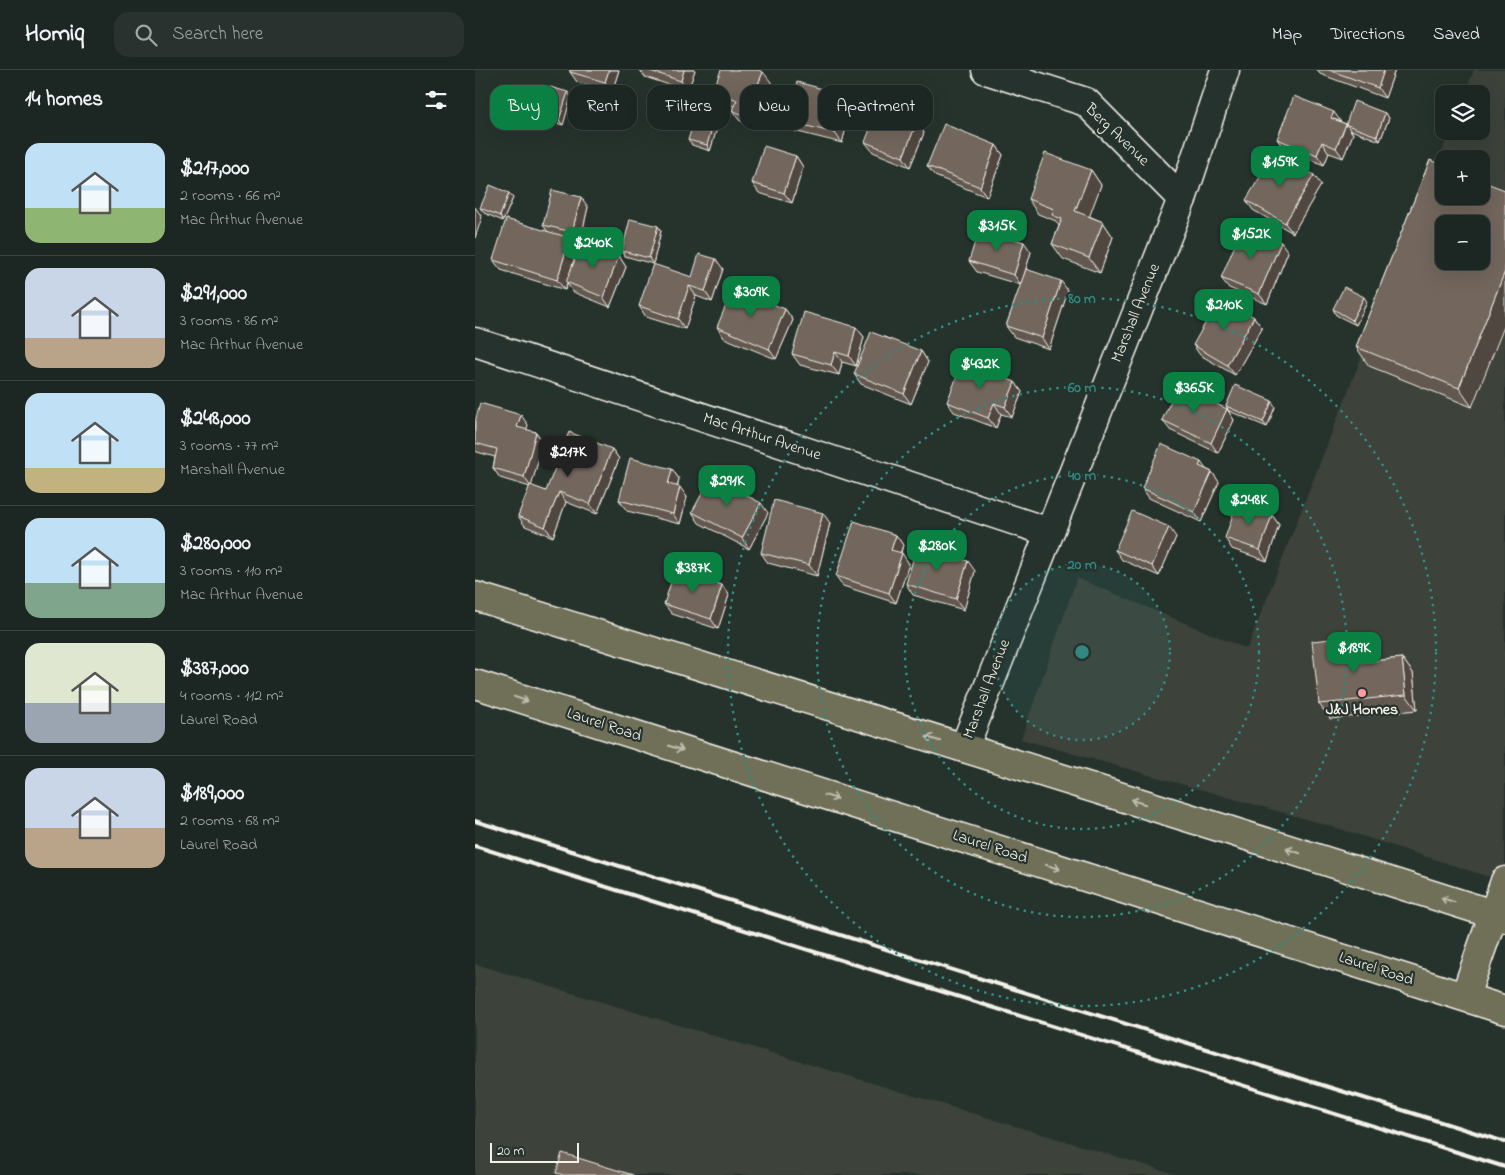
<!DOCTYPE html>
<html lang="en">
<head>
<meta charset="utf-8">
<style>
  body { margin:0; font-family:"Indie Flower",sans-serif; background:#29322f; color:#f1f3f6; height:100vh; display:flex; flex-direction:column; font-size:19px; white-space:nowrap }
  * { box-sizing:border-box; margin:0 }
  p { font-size:16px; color:#a0a5a5 }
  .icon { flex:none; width:28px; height:28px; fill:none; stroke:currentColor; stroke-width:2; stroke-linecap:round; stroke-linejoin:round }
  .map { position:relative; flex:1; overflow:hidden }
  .side { display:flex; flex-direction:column; background:#1c2622; width:475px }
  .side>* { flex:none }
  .guide { position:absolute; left:15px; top:15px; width:475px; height:45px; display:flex; gap:10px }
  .controls { position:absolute; left:960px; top:15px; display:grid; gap:10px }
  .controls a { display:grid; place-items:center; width:55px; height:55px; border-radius:10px; background:#1c2622; box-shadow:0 5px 20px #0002,0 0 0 1px #3a4340; font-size:25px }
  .scale { position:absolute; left:15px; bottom:12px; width:89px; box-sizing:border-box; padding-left:5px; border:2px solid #f4f1e8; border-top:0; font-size:14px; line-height:18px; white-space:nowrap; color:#f4f1e8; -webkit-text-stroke:4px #26332d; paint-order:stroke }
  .price { position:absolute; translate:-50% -42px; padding:0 11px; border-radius:10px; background:#0b8043; color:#fff; font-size:16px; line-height:32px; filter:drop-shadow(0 1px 2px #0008) }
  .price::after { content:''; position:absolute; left:50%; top:30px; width:15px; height:11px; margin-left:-8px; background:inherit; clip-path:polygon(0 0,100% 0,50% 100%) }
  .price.on { background:#222; color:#fff }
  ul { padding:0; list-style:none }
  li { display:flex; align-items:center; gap:15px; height:125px; padding:0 25px }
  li+li { border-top:1px solid #3a4340 }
  li span { display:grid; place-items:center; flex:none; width:140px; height:100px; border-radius:15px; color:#555 }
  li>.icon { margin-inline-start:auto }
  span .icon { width:60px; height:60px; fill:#fffc; stroke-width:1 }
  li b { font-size:21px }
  h2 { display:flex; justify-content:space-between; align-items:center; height:60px; padding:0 25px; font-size:21px }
  .pill { padding:0 18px; border-radius:15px; background:#1c2622; box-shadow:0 5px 20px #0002,0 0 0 1px #3a4340; font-size:18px; line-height:45px }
  .pill.on { background:#0b8043; color:#fff }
  header { display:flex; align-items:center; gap:30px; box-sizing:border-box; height:70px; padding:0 25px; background:#1c2622; border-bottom:1px solid #3a4340 }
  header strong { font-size:24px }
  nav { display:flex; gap:28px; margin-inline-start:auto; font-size:18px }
  .search { width:350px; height:45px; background:#29322f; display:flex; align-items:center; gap:12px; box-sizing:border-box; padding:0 18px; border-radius:15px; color:#a0a5a5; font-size:19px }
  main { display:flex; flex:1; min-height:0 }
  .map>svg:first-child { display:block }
</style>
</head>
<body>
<header>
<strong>Homiq</strong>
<div class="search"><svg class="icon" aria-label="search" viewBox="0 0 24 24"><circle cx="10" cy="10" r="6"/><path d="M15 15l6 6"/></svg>Search here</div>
<nav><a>Map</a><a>Directions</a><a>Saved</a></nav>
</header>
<main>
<section class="side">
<h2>14 homes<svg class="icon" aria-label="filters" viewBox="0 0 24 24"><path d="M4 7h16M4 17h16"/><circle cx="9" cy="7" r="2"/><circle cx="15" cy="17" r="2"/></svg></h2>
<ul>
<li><span style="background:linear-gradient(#bfe0f5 65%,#8fb573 0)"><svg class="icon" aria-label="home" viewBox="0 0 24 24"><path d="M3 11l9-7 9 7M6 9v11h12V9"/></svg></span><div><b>$217,000</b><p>2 rooms · 66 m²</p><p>Mac Arthur Avenue</p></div></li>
<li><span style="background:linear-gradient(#c9d6e8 70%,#b9a48a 0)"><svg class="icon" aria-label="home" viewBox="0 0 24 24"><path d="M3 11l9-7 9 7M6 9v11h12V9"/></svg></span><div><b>$291,000</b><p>3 rooms · 86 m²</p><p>Mac Arthur Avenue</p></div></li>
<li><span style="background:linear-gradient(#bfe0f5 75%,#c2b280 0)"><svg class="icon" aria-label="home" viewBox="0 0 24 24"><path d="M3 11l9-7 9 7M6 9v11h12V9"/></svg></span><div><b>$248,000</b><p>3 rooms · 77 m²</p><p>Marshall Avenue</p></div></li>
<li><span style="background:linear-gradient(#bfe0f5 65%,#7fa58c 0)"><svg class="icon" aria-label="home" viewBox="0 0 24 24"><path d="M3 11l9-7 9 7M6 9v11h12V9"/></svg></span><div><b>$280,000</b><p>3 rooms · 110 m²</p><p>Mac Arthur Avenue</p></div></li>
<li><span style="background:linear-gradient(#dfe7d0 60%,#9aa5b1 0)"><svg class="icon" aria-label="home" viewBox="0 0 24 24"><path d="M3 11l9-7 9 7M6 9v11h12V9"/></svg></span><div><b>$387,000</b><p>4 rooms · 112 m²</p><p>Laurel Road</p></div></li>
<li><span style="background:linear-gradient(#c9d6e8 60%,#b9a48a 0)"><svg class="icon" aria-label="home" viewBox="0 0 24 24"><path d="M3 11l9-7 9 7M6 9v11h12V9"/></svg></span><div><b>$189,000</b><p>2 rooms · 68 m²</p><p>Laurel Road</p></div></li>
</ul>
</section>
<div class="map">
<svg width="1030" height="1105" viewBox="0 0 1030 1105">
  <rect width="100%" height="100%" fill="#26332d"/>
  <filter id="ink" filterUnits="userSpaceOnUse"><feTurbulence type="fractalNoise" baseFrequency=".02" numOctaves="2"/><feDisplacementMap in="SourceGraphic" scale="10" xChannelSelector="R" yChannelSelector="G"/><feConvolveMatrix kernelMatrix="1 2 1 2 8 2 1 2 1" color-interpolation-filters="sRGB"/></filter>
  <g filter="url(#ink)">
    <g fill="#3d423b" fill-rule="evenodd">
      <path d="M999 0H1030V812L859 757 546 669 602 508 772 579 975 61H1006V24H990ZM969 89H1006V126H969ZM969 154H1006V191H969Z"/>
      <polygon points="0,894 703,1105 0,1105"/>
    </g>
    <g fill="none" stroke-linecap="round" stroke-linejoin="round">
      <defs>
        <g id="minor">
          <polyline points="511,0 611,32 707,129"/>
          <polyline points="0,272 574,462"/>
          <polyline points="489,678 707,129 750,0"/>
        </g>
        <g id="major">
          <polyline points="0,526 753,760 1030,848"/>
          <polyline points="0,614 1030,940"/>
          <polyline points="990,926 1030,811"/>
        </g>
      </defs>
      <use href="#minor" stroke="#f4f1e8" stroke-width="31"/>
      <use href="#major" stroke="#f4f1e8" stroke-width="31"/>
      <use href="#minor" stroke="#26332d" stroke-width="28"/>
      <use href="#major" stroke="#706f59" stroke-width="28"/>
      <g stroke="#f4f1e8" stroke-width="4">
        <polyline points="0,751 1030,1072"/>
        <polyline points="0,776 1030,1097"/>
      </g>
    </g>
    <g fill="#625850" stroke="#f4f1e8">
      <polygon points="95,0 144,0 137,22 102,12 95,2"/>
      <polygon points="165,0 220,0 213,21 170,7"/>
      <polygon points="842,0 920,0 910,28 845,4"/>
      <polygon points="296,12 277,56 264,50 257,40 259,36 245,30 238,20"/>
      <polygon points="370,25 377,35 367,73 319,61 312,51"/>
      <polygon points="96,27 88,55 71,50 67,45"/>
      <polygon points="910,43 914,48 905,71 876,60 878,64 868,88 854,83 849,95 809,79 802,69 866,52 871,54"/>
      <polygon points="244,52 235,81 217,75 213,70"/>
      <polygon points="442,52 449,63 435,97 398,82 390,72"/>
      <polygon points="521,75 528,85 512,127 460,106 452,96"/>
      <polygon points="321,86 328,97 317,133 284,123 277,113"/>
      <polygon points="955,90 997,337 894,296 881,277"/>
      <polygon points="616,100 626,115 614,146 628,152 638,167 625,203 588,189 577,174 584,156 581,151 563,144 553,129"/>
      <polygon points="846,115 818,163 778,140 771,130"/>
      <polygon points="38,128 28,151 9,143 5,138"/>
      <polygon points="113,137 105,172 96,170 102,179 95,203 144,186 151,197 135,237 98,222 92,213 90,220 26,200 18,190 73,162 68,155"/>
      <polygon points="186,161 178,194 150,186 147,181"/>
      <polygon points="556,182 551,199 593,221 574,279 539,267 531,256 546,215 502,202 494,191"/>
      <polygon points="813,182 792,234 754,218 746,208"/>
      <polygon points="248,199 237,232 221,226 210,259 171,247 164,236 217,207"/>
      <polygon points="892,232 881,255 861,245 858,239"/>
      <polygon points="310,239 318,250 301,289 249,268 242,257"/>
      <polygon points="779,247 787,258 760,305 725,285 718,275"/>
      <polygon points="381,257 389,267 381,296 367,292 364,305 325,295 317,284"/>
      <polygon points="446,281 453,292 436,334 386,314 379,304"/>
      <polygon points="540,312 547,322 537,347 526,344 521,358 479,342 472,332"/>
      <polygon points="751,336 800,337 792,357 754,341"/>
      <polygon points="752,339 759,350 743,383 695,360 687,350"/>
      <polygon points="0,352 53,355 51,360 61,362 68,373 56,416 71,421 137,379 144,389 122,444 91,432 78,467 50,456 43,446 55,417 25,408 18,398 20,387 2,382 0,380"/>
      <polygon points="197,399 204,409 202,417 212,427 205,454 152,441 144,430"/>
      <polygon points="731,399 737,402 744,412 726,452 674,428 667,418"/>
      <polygon points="217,442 293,443 274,479 224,453"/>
      <polygon points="797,445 804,455 792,491 757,479 750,468"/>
      <polygon points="355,453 342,506 293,493 286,483"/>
      <polygon points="421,465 428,475 426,483 434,494 421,533 368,516 361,506"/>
      <polygon points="701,467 684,506 647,490 640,480"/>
      <polygon points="500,501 489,540 438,525 431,514"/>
      <polygon points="247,515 254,525 243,559 197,544 189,534"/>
      <polygon points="876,567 886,582 887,592 927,588 938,603 942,640 855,649 844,634"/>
    </g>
    <g fill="#504741" stroke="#f4f1e8">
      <polygon points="134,0 144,0 137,22 130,12"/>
      <polygon points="209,0 220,0 213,21 206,11"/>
      <polygon points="909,0 920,0 910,28 903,18"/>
      <polygon points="288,2 296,12 277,56 270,46"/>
      <polygon points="93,22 96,27 88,55 84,50"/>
      <polygon points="370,25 377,35 367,73 360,63"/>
      <polygon points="859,42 866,52 856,48"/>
      <polygon points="910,43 914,48 905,71 902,66"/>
      <polygon points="240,47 244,52 235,81 232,75"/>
      <polygon points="442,52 449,63 435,97 428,87"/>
      <polygon points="871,54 878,64 868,88 861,78"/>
      <polygon points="847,72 854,83 849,95 842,85"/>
      <polygon points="521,75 528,85 512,127 505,117"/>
      <polygon points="321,86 328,97 317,133 309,123"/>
      <polygon points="616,100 626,115 611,156 600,141"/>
      <polygon points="839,105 846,115 818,163 810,153"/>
      <polygon points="34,123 38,128 28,151 25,146"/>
      <polygon points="106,127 113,137 105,172 97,162"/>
      <polygon points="0,137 7,147 0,168"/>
      <polygon points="628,152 638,167 625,203 614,188"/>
      <polygon points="183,156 186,161 178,194 174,188"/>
      <polygon points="95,168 102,179 90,220 82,210"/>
      <polygon points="549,172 556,182 546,215 539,205"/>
      <polygon points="806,172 813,182 792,234 784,224"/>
      <polygon points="144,186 151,197 135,237 128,227"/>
      <polygon points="241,189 248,199 237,232 230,221"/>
      <polygon points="1030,201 1030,254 997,337 984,318"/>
      <polygon points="586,211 593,221 574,279 567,268"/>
      <polygon points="214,216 221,226 210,259 203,249"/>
      <polygon points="889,227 892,232 881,255 877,250"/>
      <polygon points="310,239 318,250 301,289 294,279"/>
      <polygon points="779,247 787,258 760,305 752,295"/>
      <polygon points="381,257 389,267 381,296 374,286"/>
      <polygon points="446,281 453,292 436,334 429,324"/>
      <polygon points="360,282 367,292 364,305 356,295"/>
      <polygon points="540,312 547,322 537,347 530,337"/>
      <polygon points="797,331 800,337 792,357 788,352"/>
      <polygon points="519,333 526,344 521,358 513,348"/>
      <polygon points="752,339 759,350 743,383 736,373"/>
      <polygon points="46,345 53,355 49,368 42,357"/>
      <polygon points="61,362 68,373 56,417 49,407"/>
      <polygon points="137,379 144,389 122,444 115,434"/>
      <polygon points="726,392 733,402 724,396"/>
      <polygon points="197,399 204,409 200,425 193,414"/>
      <polygon points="737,402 744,412 726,452 719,442"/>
      <polygon points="205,417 212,427 205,454 198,444"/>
      <polygon points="84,422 91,432 78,467 70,457"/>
      <polygon points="286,433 293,443 274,479 267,468"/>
      <polygon points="348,443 355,453 342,506 334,495"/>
      <polygon points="797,445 804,455 792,491 785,480"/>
      <polygon points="694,457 701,467 684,506 677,496"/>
      <polygon points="421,465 428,475 423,490 416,480"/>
      <polygon points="427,483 434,494 421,533 414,523"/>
      <polygon points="493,491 500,501 489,540 481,529"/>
      <polygon points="247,515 254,525 243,559 236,549"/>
      <polygon points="876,567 886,582 889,608 879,593"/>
      <polygon points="927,588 938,603 942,640 931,625"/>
    </g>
    <g fill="#72665d" stroke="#f4f1e8" fill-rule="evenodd">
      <polygon points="95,0 134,0 130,12 95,2"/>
      <polygon points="172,0 209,0 206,11"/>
      <polygon points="246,0 283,0 288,2 270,46 257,40 262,30 238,20"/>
      <polygon points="854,0 909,0 903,18"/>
      <polygon points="322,12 370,25 360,63 312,51"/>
      <polygon points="75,17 93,22 84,50 67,45"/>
      <polygon points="819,26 859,42 856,48 871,54 861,78 847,72 842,85 802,69"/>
      <polygon points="879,31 910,43 902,66 872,55 871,54"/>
      <polygon points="404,37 442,52 428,87 390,72"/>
      <polygon points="222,41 240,47 232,75 213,70"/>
      <polygon points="469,54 521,75 505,117 452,96"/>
      <polygon points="289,76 321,86 309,123 277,113"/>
      <polygon points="800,82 839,105 810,153 771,130"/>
      <polygon points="570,83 616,100 600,141 628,152 614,188 577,174 587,149 577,145 579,139 553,129"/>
      <path d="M955 90 969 96V126H1006V111L1030 120V201L984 318 881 277ZM969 154H1006V191H969Z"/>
      <polygon points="15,115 34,123 25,146 5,138"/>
      <polygon points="77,120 106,127 97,162 68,155"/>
      <polygon points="31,149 95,168 82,210 18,190"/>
      <polygon points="155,149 183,156 174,188 147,181"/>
      <polygon points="768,156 806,172 784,224 746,208"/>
      <polygon points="504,159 549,172 539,205 494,191"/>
      <polygon points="107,172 144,186 128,227 91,212"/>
      <polygon points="224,184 241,189 230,221 214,216 203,249 164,236 178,194 217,207"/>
      <polygon points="551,199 586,211 567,268 531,256"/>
      <polygon points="869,217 889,227 877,250 858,239"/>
      <polygon points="258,218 310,239 294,279 242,257"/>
      <polygon points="745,227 779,247 752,295 718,275"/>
      <polygon points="329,242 381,257 374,286 360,282 356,295 317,284"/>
      <polygon points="396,262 446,281 429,324 379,304"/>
      <polygon points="488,291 540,312 530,337 519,333 513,348 472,332"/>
      <polygon points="760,315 797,331 788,352 751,336"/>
      <polygon points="703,316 752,339 736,373 687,350"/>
      <polygon points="5,333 46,345 42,357 61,362 49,407 18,398 22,379 0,373 0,352"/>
      <polygon points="94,362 137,379 115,434 84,422 70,457 43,446 55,415 71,421"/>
      <polygon points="686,374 726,392 724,396 737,402 719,442 667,418"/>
      <polygon points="155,388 197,399 193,414 205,417 198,444 144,430"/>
      <polygon points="236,407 286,433 267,468 217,442"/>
      <polygon points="299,430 348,443 334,495 286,483"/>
      <polygon points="762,433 797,445 785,480 750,468"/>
      <polygon points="657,441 694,457 677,496 640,480"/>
      <polygon points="379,451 421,465 416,480 427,483 414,523 361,506"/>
      <polygon points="442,476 493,491 481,529 431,514"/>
      <polygon points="200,500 247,515 236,549 189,534"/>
      <polygon points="876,567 879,593 927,588 931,625 844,634 837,571"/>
      <polygon points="87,1083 158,1105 89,1105 81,1103"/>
    </g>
    <defs><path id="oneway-shaft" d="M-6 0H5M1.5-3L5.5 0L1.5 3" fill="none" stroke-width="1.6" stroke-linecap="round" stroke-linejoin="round" transform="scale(1.25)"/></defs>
    <g stroke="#bfbdaf">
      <use href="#oneway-shaft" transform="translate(46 629) rotate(18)"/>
      <use href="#oneway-shaft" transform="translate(458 669) rotate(-163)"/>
      <use href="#oneway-shaft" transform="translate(201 678) rotate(18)"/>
      <use href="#oneway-shaft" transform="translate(356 727) rotate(18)"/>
      <use href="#oneway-shaft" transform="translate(663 732) rotate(-163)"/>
      <use href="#oneway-shaft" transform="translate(818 781) rotate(-162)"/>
      <use href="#oneway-shaft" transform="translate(578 797) rotate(18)"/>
      <use href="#oneway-shaft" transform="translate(973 830) rotate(-163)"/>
    </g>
  </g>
  <circle cx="607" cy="582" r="88" fill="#318880" fill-opacity=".12"/>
  <g fill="none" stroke="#318880" stroke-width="2.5" stroke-dasharray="2.5 5">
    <circle cx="607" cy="582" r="88"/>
    <circle cx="607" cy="582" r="177"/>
    <circle cx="607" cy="582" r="265"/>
    <circle cx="607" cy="582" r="354"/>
  </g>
  <circle fill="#ff9aa2" stroke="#26332d" stroke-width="2" cx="887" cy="623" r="5"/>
  <g text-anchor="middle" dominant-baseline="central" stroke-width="4.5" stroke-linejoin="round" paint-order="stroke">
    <g font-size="16" fill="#f4f1e8" stroke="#26332d">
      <text transform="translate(642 65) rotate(44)">Berg Avenue</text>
      <text transform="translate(661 243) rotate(-68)">Marshall Avenue</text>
      <text transform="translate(287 367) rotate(18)">Mac Arthur Avenue</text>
      <text transform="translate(512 619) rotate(-69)">Marshall Avenue</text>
      <text transform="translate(129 655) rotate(18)">Laurel Road</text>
      <text transform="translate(515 777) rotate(18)">Laurel Road</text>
      <text transform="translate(901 899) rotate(18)">Laurel Road</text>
    </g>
    <g font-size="16" font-weight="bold" fill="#f4f1e8" stroke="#26332d">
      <text x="887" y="640">J&amp;J Homes</text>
    </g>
  </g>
  <circle cx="607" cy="582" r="8" fill="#318880" stroke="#26332d" stroke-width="2.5"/>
  <g font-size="15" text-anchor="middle" font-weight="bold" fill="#318880" stroke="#26332d" stroke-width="4.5" stroke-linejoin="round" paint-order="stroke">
    <text x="607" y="233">80 m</text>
    <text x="607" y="322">60 m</text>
    <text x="607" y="410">40 m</text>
    <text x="607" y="499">20 m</text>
  </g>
</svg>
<div class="controls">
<a><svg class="icon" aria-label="layers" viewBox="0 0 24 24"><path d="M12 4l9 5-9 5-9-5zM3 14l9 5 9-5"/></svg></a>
<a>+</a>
<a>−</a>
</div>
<div class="scale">20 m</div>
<b class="price" style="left:805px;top:118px">$159K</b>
<b class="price" style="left:522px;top:182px">$315K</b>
<b class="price" style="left:776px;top:190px">$152K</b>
<b class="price" style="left:118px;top:199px">$240K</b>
<b class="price" style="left:276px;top:248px">$309K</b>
<b class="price" style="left:749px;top:261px">$210K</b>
<b class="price" style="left:505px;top:320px">$432K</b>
<b class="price" style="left:719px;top:344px">$365K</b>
<b class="price on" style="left:93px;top:408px">$217K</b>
<b class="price" style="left:252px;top:437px">$291K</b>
<b class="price" style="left:774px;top:456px">$248K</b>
<b class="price" style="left:462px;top:502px">$280K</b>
<b class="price" style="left:218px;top:524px">$387K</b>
<b class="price" style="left:879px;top:604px">$189K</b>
<div class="guide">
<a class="pill on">Buy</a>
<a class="pill">Rent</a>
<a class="pill">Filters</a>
<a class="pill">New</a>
<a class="pill">Apartment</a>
</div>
</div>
</main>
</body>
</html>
